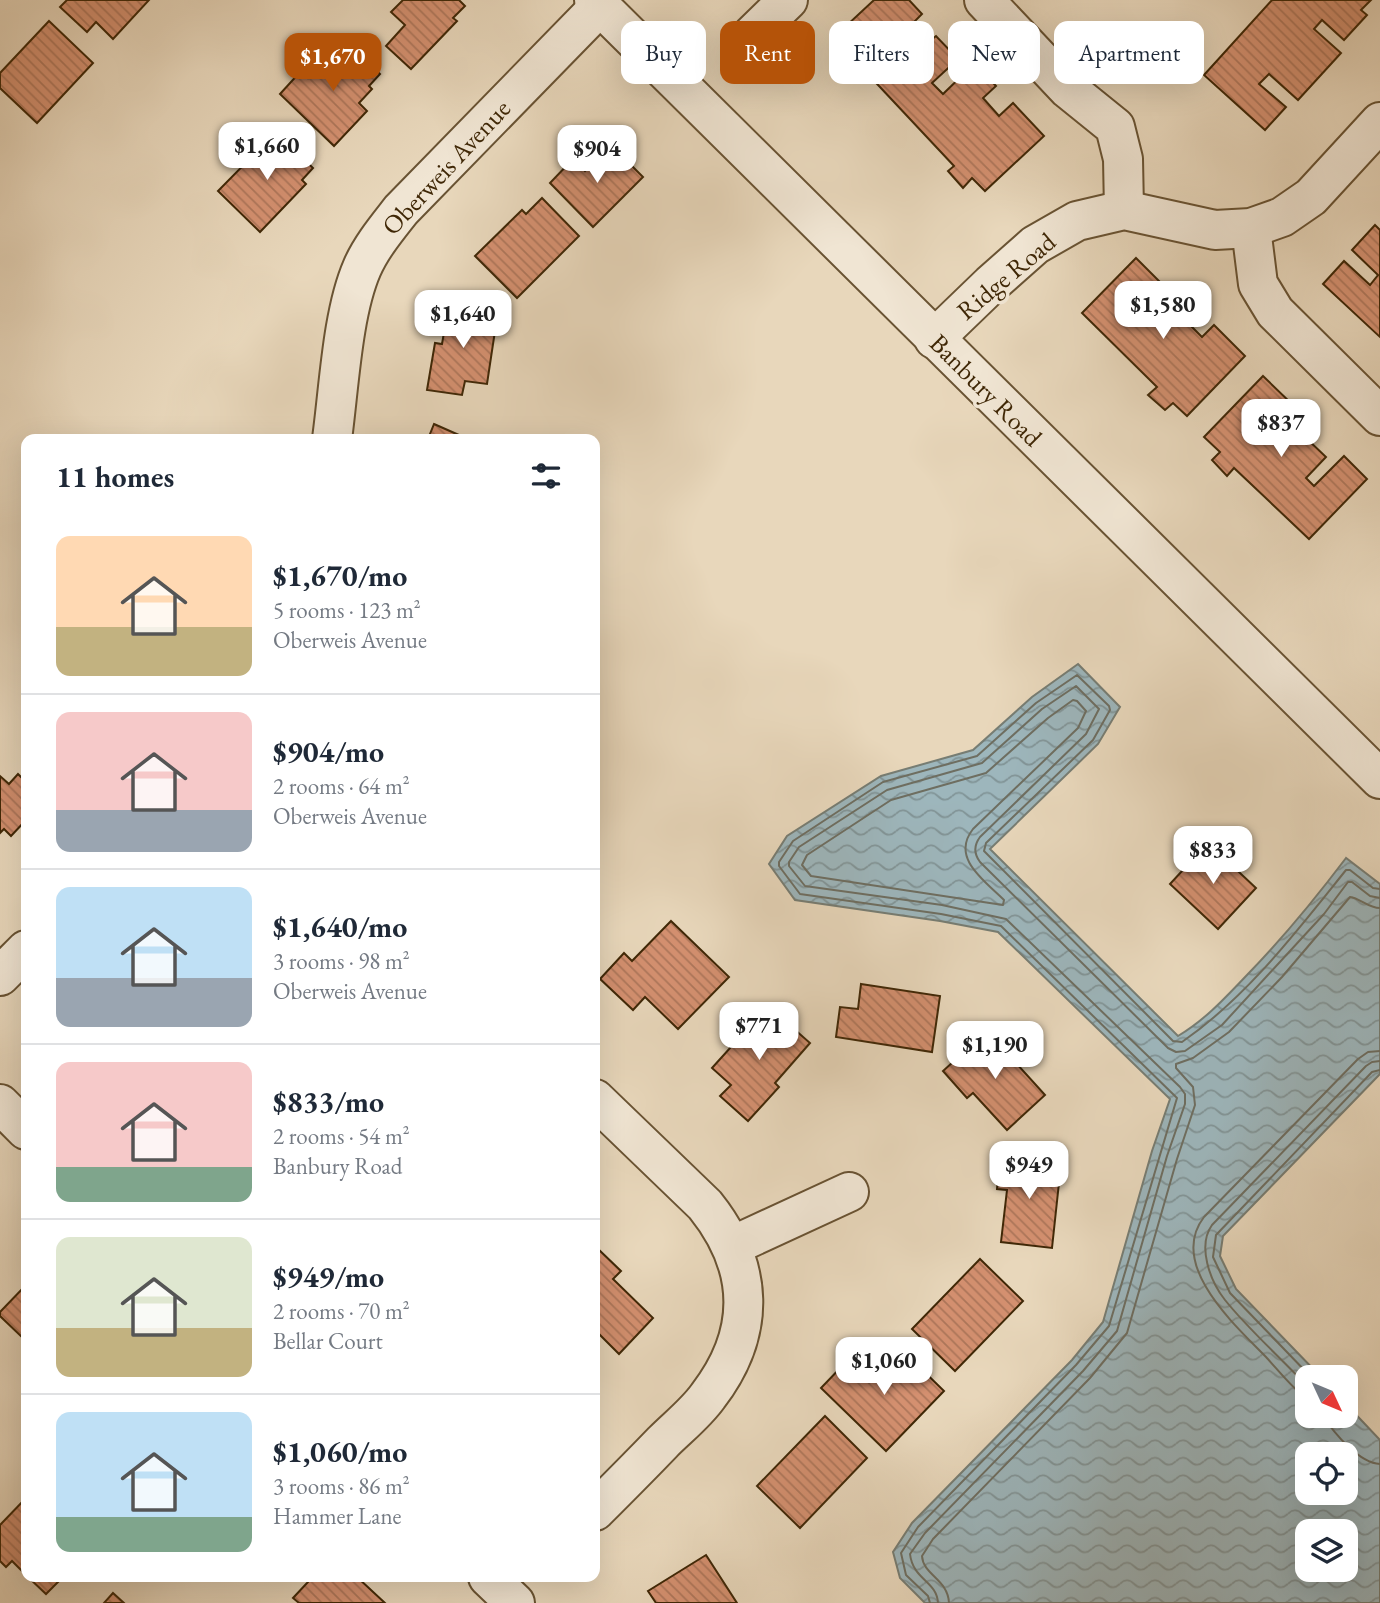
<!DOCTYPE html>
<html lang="en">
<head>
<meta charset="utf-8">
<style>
  body { margin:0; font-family:"EB Garamond",serif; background:#f6f6f7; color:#1f2937; height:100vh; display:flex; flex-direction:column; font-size:26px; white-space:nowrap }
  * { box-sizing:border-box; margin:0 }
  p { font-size:23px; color:#747a83 }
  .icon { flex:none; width:38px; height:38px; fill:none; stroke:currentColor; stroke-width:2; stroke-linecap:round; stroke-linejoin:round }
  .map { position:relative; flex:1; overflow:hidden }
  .details { position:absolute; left:21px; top:434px; width:579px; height:1148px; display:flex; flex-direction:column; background:#fff; border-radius:14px; box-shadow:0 7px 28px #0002 }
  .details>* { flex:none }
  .guide { position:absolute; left:621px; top:21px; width:653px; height:63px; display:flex; gap:14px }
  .needle { width:46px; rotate:134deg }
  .tools { position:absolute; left:1295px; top:1365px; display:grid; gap:14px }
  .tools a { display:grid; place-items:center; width:63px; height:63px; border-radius:14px; background:#fff; box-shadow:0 7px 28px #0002; font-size:35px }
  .price { position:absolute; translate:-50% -60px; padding:0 16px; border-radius:14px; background:#fff; color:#222; font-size:23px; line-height:46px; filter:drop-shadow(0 2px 4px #0008) }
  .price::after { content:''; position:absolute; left:50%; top:42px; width:21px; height:16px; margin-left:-10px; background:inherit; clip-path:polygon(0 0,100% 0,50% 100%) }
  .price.active { background:#b45309; color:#fff }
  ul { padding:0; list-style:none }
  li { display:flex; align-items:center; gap:21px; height:175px; padding:0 35px }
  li+li { border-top:2px solid #e0e1e3 }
  li span { display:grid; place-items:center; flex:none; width:196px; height:140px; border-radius:14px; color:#555 }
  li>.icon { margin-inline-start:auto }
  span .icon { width:84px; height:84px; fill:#fffc; stroke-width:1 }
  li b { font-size:30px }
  h2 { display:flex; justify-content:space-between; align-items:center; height:84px; padding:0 35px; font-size:30px }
  .chip { padding:0 24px; border-radius:14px; background:#fff; box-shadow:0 7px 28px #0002; font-size:24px; line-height:63px }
  .chip.active { background:#b45309; color:#fff }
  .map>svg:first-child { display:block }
</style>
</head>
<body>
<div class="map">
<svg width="1380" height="1603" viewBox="0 0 1380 1603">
  <defs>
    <pattern id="water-waves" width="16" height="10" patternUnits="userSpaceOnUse" patternTransform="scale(1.75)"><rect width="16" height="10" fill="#9db6bc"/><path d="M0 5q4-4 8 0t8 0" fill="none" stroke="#819497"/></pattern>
    <pattern id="building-back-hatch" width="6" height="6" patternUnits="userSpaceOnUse" patternTransform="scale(1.75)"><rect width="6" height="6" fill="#d49070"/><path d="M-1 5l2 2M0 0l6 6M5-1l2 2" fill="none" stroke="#ad765a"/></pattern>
  </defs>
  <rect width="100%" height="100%" fill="#e8d7bb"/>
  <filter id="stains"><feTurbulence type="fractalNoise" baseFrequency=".00286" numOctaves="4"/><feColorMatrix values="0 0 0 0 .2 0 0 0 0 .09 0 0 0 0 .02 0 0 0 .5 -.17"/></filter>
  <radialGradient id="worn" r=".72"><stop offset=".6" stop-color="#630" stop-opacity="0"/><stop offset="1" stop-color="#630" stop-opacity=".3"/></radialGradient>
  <path fill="url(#water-waves)" stroke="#777d73" stroke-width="2" fill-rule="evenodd" d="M1078 664 1120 707 1098 744 990 849 1178 1036C1205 1020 1225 998 1247 975 1283 938 1315 899 1346 858L1380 884V1074L1223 1236 1220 1256 1236 1289 1321 1377H1307V1416H1346V1404L1380 1440V1603H925L900 1578 893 1552 912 1523 1072 1360 1103 1322 1152 1151 1170 1099 998 932 940 921 795 900 769 864 787 836 881 776 973 750 1032 697ZM1307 1454H1346V1493H1307ZM1307 1531H1346V1570H1307Z"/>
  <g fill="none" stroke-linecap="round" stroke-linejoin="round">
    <g stroke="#6e6e61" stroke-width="2">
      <path d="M1073 700 1077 701 1086 711 1078 728 973 829C950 858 985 881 1004 900L1003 905 811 876 802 865 807 855 891 800 986 773 1048 718Z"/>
      <polyline points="1311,1377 1230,1293 1213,1257 1216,1235 1372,1072 1380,1070"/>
      <path d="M1307 1386C1280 1357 1249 1330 1225 1300 1210 1281 1197 1246 1212 1225L1366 1066 1372 1062 1380 1061"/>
      <path d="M1307 1399C1292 1388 1279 1371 1266 1357 1236 1326 1167 1265 1204 1217L1358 1059 1368 1052 1380 1051"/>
      <path d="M1323 1416C1334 1433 1359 1463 1380 1464"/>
      <path d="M930 1603 928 1596 906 1575 901 1553 918 1527 1076 1365 1109 1326 1177 1098 1001 926 941 914 800 894 779 866V862L793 841 883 782 977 756 1036 703 1077 675 1109 706 1110 710 1093 740 986 843 984 851 1173 1041 1182 1042C1247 997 1297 931 1346 870H1350L1373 888 1380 889"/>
      <path d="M938 1603C937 1581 913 1580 910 1554L925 1533 1083 1371 1117 1331 1167 1156 1185 1104V1094L1180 1087 1006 919 942 905 805 886 789 866V862L799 847 887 790 982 763 1042 709 1076 686 1099 709 1086 734 980 837C974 845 974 854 980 862L1168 1048 1176 1052 1185 1051 1222 1025 1324 914 1348 882H1352L1370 896 1380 898"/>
      <path d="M949 1603C948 1579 923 1575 922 1556L933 1539 1090 1378 1127 1333 1177 1159 1195 1105 1193 1087 1176 1068V1064L1193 1058 1229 1032 1282 977 1350 897C1360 898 1368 908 1380 908"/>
    </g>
  </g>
  <g fill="url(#building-back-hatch)" stroke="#3f2706" stroke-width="2">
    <polygon points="67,0 149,0 113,39 96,22 87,32 60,7"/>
    <polygon points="403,0 459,0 465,6 453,18 457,21 411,69 386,46 405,25 391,12"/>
    <polygon points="874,0 909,0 922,14 910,26 926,44 936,36 958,59 932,83 943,94 975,63 996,86 983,98 999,116 1013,103 1044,136 985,191 972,178 963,188 948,171 954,166 864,70 854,79 839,63 846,56 831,40"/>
    <polygon points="1272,0 1371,0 1361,10 1367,15 1344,40 1322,20 1314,29 1341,53 1298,100 1269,74 1259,84 1286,107 1265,130 1204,75"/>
    <polygon points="49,21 93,63 37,123 0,88 0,73"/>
    <polygon points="345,40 380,74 369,86 372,89 359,103 367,111 334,146 280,94 301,71 308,78"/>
    <polygon points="276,132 313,168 302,180 306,184 260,232 218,191"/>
    <polygon points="611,145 643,177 593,227 550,183 573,159 585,171"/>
    <polygon points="542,198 579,236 517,298 475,256 522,210 526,214"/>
    <polygon points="1375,225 1380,230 1380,337 1323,284 1344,261 1370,285 1378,275 1352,250"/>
    <polygon points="1136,258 1159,281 1133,308 1143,317 1169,291 1193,314 1186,321 1202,337 1214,325 1245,356 1187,416 1173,403 1165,410 1148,395 1157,387 1082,313"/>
    <polygon points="449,304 498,311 487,384 465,381 462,395 427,390 435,343 442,344"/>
    <polygon points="1263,376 1295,407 1284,417 1326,457 1306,478 1314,486 1344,456 1367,479 1309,539 1234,468 1227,476 1212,460 1220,452 1204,437"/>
    <polygon points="434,424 468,439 428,439"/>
    <polygon points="18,774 26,782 26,820 11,836 4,829 0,833 0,776 9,784"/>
    <polygon points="1208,843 1256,888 1218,929 1170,884"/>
    <polygon points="671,921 729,977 678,1029 645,997 633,1010 600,979 624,953 632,961"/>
    <polygon points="861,984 940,996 932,1052 836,1037 840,1007 858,1009"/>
    <polygon points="768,1006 810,1043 775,1083 779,1087 748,1121 720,1096 731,1085 712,1068"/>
    <polygon points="987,1031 1045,1095 1007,1130 973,1093 967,1098 943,1071"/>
    <polygon points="1000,1157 1061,1164 1052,1248 1001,1242 1007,1190 997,1189"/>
    <polygon points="595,1246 621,1271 613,1279 653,1318 619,1354 595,1330"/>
    <polygon points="980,1259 1023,1301 955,1371 912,1329"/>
    <polygon points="26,1285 26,1341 0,1316 0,1312"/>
    <polygon points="901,1349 944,1391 886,1451 821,1388 847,1361 869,1382"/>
    <polygon points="825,1416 867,1458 800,1528 757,1486"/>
    <polygon points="26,1498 26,1575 12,1561 6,1567 0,1561 0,1525"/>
    <polygon points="706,1555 737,1603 656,1603 648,1591"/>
    <polygon points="28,1577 63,1577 46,1594"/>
    <polygon points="303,1577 357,1577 385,1603 299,1603 293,1598 308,1582"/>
    <polygon points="113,1593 124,1603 104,1603"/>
  </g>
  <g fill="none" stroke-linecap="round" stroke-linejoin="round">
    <defs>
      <g id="minor">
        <polyline points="594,0 1380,779"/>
        <polyline points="984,0 1068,89 1115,127 1123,159 1124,210"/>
        <polyline points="752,35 788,0"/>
        <polyline points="1251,228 1258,284 1275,312 1380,416"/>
        <polyline points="934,339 991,284 1035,245 1077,221 1124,210 1215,230 1251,228 1282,217 1311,197 1380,122"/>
        <path d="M332 439C339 389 342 314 362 268 371 247 387 228 401 210L600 6"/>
        <polyline points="0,976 26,950"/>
        <path d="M595 1099 705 1205C754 1266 757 1332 708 1396 696 1413 678 1427 663 1442 641 1465 618 1488 595 1511"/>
        <polyline points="0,1104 26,1130"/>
        <polyline points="732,1246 849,1192"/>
        <polyline points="488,1577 515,1603"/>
      </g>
    </defs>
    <use href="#minor" stroke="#695333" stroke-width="42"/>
    <use href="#minor" stroke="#f0e5d3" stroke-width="38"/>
  </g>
  <g text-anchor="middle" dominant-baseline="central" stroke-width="7" stroke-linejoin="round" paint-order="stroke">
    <g font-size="26" fill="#3f2706" stroke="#f0e5d3">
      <text transform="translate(446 167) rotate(-47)">Oberweis Avenue</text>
      <text transform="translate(1006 276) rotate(-40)">Ridge Road</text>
      <text transform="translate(986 390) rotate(45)">Banbury Road</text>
    </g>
  </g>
  <rect width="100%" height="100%" filter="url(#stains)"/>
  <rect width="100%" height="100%" fill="url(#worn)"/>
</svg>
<div class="tools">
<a><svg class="needle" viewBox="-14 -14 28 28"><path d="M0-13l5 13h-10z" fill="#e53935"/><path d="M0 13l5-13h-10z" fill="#747a83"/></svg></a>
<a><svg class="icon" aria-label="locate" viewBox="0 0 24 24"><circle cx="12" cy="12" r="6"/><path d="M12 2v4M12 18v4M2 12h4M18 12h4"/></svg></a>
<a><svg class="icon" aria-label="layers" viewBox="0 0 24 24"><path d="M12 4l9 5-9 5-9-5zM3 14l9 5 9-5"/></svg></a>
</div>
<b class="price active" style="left:333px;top:93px">$1,670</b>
<b class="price" style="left:267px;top:182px">$1,660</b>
<b class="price" style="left:597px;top:185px">$904</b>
<b class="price" style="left:1163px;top:341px">$1,580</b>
<b class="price" style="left:463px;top:350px">$1,640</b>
<b class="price" style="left:1281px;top:459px">$837</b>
<b class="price" style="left:1213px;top:886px">$833</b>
<b class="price" style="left:759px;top:1062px">$771</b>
<b class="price" style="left:995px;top:1081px">$1,190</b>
<b class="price" style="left:1029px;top:1201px">$949</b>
<b class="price" style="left:884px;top:1397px">$1,060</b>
<div class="guide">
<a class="chip">Buy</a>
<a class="chip active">Rent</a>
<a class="chip">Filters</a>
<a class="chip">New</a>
<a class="chip">Apartment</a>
</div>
<section class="details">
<h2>11 homes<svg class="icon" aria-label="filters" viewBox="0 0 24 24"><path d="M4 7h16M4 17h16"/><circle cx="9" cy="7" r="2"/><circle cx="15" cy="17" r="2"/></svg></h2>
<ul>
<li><span style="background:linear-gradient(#ffd9b3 65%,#c2b280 0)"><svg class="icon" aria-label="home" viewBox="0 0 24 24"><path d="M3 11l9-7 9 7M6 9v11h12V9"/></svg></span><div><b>$1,670/mo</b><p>5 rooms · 123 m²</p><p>Oberweis Avenue</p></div></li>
<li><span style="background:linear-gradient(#f6c9c9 70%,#9aa5b1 0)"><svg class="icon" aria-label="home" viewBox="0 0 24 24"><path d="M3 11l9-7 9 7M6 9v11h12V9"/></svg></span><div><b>$904/mo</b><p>2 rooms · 64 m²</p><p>Oberweis Avenue</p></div></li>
<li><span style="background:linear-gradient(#bfe0f5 65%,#9aa5b1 0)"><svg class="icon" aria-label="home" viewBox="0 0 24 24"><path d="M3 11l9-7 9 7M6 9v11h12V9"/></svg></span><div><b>$1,640/mo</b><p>3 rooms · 98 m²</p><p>Oberweis Avenue</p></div></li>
<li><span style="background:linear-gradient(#f6c9c9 75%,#7fa58c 0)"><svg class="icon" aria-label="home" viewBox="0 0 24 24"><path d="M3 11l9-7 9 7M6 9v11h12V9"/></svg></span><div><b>$833/mo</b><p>2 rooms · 54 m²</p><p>Banbury Road</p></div></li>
<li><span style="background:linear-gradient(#dfe7d0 65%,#c2b280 0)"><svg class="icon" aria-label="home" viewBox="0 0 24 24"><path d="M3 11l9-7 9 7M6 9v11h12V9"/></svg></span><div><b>$949/mo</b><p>2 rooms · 70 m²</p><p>Bellar Court</p></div></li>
<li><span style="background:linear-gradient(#bfe0f5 75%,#7fa58c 0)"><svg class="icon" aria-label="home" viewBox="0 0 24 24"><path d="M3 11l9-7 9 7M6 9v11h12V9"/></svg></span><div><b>$1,060/mo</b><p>3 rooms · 86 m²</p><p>Hammer Lane</p></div></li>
</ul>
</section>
</div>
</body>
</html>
